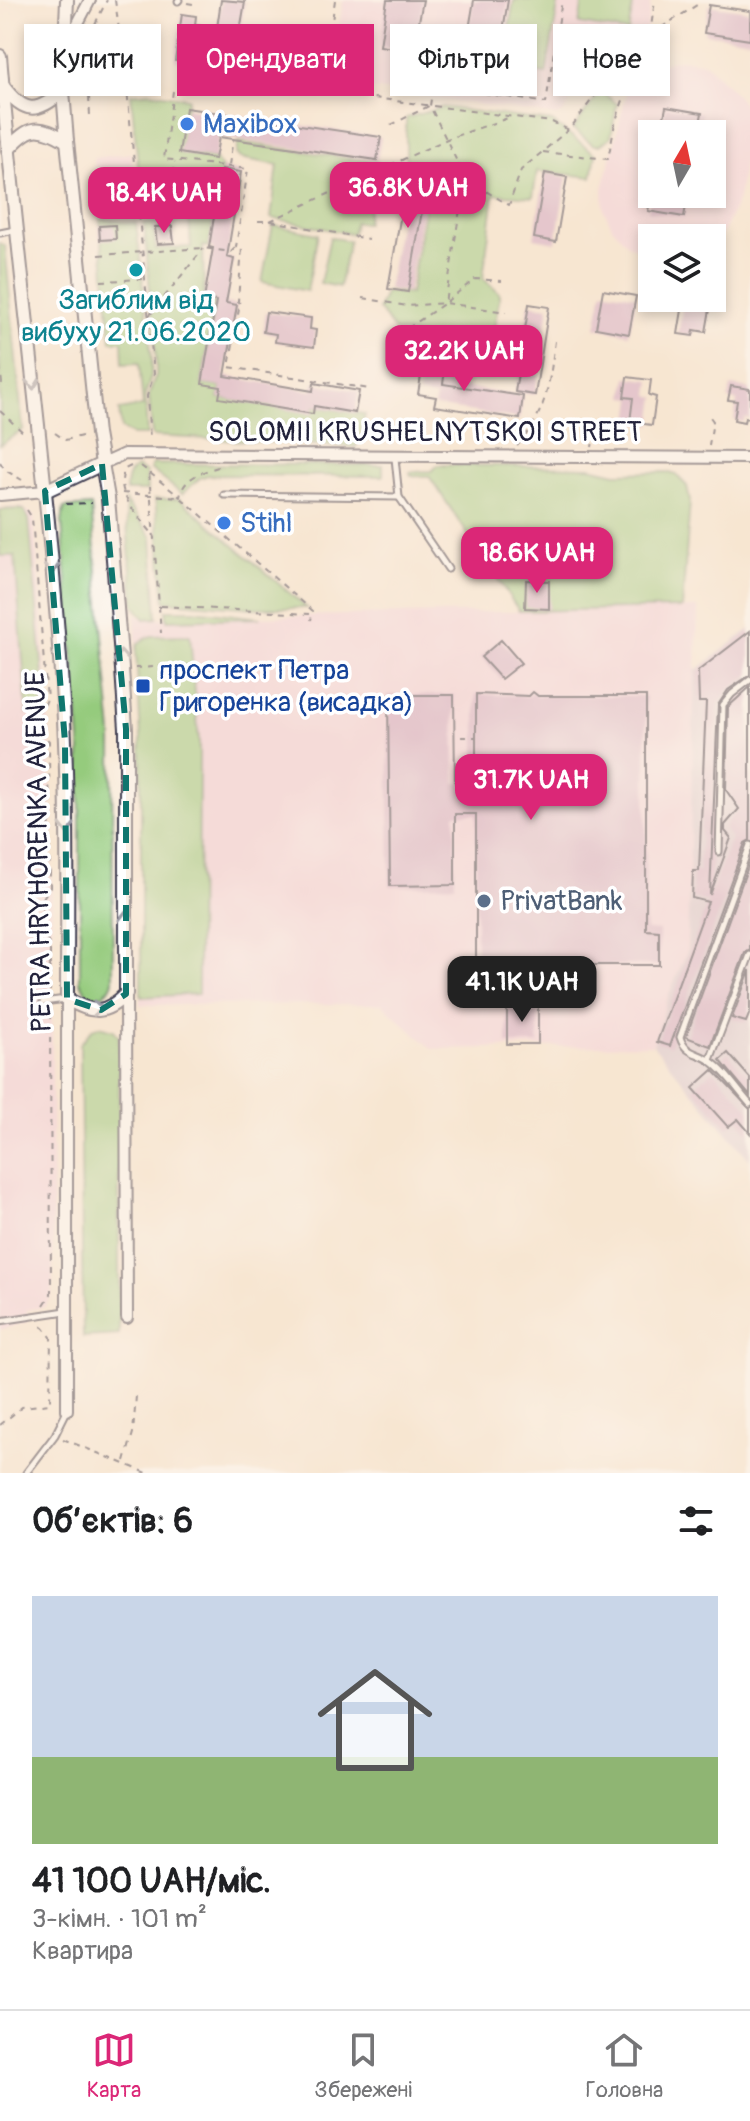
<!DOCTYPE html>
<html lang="uk">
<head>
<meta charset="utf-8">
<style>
  body { margin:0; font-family:Pangolin,sans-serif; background:#f6f6f6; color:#202124; height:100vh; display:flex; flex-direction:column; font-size:30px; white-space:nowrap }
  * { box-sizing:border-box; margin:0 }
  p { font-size:26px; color:#757577 }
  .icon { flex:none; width:44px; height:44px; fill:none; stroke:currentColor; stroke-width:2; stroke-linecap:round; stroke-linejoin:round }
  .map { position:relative; height:1473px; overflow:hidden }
  .side { display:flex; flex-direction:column; background:#fff; flex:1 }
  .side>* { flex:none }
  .hud { position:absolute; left:24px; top:24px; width:702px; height:72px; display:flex; gap:16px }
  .needle { width:52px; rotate:9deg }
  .buttons { position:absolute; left:638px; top:120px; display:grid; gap:16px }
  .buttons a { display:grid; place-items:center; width:88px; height:88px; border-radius:0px; background:#fff; box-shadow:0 4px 12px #0003; font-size:40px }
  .price { position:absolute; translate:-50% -68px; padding:0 18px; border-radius:16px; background:#db2777; color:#fff; font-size:26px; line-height:52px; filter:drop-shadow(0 2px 4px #0008) }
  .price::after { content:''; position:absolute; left:50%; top:48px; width:24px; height:18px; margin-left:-12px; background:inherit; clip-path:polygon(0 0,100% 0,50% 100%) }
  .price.on { background:#222; color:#fff }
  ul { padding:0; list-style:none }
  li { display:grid; align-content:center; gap:16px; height:424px; padding:0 32px }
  li span { display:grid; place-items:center; height:248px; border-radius:0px; color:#555 }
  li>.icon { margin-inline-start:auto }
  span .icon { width:144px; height:144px; fill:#fffc; stroke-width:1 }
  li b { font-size:34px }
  h2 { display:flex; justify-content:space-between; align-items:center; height:96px; padding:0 32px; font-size:34px }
  .tag { padding:0 28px; border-radius:0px; background:#fff; box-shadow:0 4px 12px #0003; font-size:28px; line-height:72px }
  .tag.on { background:#db2777; color:#fff }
  .dock { display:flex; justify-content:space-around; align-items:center; height:112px; border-top:2px solid #e0e0e0; background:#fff; font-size:22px; color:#757577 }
  .dock a { display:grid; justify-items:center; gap:4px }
  .dock .on { color:#db2777 }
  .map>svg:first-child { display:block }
</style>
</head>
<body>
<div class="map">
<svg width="750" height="1473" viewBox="0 0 750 1473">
  <rect width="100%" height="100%" fill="#fff"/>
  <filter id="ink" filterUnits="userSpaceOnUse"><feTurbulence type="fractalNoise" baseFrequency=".0125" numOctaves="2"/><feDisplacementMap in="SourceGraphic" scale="16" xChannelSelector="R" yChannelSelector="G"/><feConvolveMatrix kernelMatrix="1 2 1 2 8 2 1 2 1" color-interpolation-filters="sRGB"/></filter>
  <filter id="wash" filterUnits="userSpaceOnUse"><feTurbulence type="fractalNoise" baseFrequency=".006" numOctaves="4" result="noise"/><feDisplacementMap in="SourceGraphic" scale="32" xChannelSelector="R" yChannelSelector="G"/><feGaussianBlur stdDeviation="1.8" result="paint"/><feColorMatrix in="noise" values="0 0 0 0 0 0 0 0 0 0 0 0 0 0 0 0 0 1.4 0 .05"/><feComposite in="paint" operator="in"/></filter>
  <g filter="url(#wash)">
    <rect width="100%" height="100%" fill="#f7e6d1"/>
    <g fill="#f2cfe0" fill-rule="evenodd">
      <polygon points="343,0 651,0 647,29 588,74 563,113 557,116 330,83"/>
      <path d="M679 59 705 63 734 92 750 114V118L738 199 719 241 712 246V238H652V256L628 245 612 227 604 210 603 189 628 87 640 73 659 64ZM652 134H712V194H652Z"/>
      <polygon points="131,153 138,218 99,214 94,158"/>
      <polygon points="22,507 34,516 51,744 53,1291 51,1298 44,1307 27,1310 27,1322 0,1330 0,508"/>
      <polygon points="698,608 687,952 669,994 653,1045 432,1049 382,1004 140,1005 141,738 135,615 146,619"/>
    </g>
    <polygon fill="#cfbdcf" points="750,629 750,1160 653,1045 669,994 687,952 695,671"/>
    <g fill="#95cb7d" stroke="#5c765c" stroke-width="2">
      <polygon points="514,0 559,0 546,74 502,67"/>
      <polygon points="583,0 634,0 628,32 579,24"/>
      <polygon points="601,91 617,104 611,137 600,145 594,145 573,129"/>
      <polygon points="151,92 188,98 180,153 215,159 222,169 209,247 203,246 204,298 215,301 202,384 221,387 219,398 312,413 314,406 365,414 361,436 356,447 152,436 149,395 156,375 156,358 144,223 153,224 156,249 191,247 189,218 143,215 131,94"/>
      <polygon points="443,107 552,122 596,154 592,177 537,171 533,197 494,194 483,278 500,294 489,359 467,357 459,342 395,331 378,309 386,291 410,294 431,169 406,160 406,118"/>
      <polygon points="238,142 377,162 366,223 355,222 352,234 271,218 278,165 240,158 236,154"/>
      <polygon points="100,219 136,223 152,359 151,377 145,395 147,435 132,435 121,429 119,410 143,406 139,363 123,364 122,341 111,341"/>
      <polygon points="273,225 318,234 307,291 262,282"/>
      <polygon points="330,237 349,241 339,287 320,283"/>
      <polygon points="0,243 5,246 23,430 0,445"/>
      <polygon points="152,464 383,465 383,476 208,475 200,478 182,494 150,469"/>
      <polygon points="438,465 590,467 616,473 666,472 676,475 687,486 690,501 682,608 519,611 429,476 411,476 410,472 432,471"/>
      <path d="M137 467 146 473 147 491H126C126 480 127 473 137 467Z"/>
      <polygon points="155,499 180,499 307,608 255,608 165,601"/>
      <polygon points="125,501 152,537 157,618 145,619 134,605"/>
      <path d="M91 506 112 734 113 981C109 994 100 999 87 994L80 981V740L62 523 64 508Z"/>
      <polygon points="16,509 24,510 29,519 45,698 40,710 27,713 15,556 0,556 0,510"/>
      <polygon points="166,610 194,610 260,618 167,620"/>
      <polygon points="190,635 199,741 198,994 141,997 141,738 136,652 138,643 151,636"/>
      <polygon points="100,1026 114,1030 119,1037 119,1335 83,1337 80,1044 92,1029"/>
    </g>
    <g id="blocks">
      <g fill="#cea1c5">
        <polygon points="221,0 245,2 240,31 289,38 284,77 175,61 182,14 196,16 195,25 217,28"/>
        <polygon points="387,0 423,0 417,32 467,41 474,0 508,0 497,67 465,62 463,72 409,64 411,51 380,46"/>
        <polygon points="709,5 750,11 750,40 704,33"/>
        <polygon points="666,107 702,113 698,134 661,133"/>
        <polygon points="186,108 381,137 377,160 219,137 215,159 179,153"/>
        <polygon points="409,167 429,170 408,292 388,289"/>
        <polygon points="222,169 241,172 227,257 234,259 226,303 237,305 225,376 313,391 314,383 359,391 355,413 314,406 313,414 219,398 221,387 202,384 216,301 204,299 213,248 209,247"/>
        <polygon points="545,173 567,177 556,242 534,238"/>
        <polygon points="652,194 688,194 684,217 648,211"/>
        <polygon points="115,225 116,239 100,240 99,226"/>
        <polygon points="172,226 174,243 157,244 155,227"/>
        <polygon points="603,290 636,296 629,334 596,328"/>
        <polygon points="684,298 712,298 706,332 694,330 693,336 678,334"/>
        <polygon points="529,304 549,307 535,395 515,392"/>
        <polygon points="266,312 311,318 310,329 316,330 314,347 275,342 276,334 263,332"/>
        <polygon points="425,352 447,356 443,384 523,396 520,419 434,406 436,397 418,394"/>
        <polygon points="627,377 651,380 649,395 656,397 652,425 630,422 633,398 624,397"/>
        <polygon points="731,386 750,389 750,419 745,418 744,422 734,420 737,401 728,400"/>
        <polygon points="526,580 549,581 549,609 525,608"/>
        <polygon points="750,631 750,675 728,690 718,705 710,895 731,838 725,831 725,825 739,809 726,790 728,707 750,687 750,840 745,843 670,1046 657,1042 708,902 692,898 693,871 699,871 706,702 699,702 698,671"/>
        <polygon points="501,640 521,663 501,679 481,657"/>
        <polygon points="533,692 538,696 646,696 646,930 659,931 659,965 476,965 476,814 455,814 455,885 390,886 388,695 454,695 455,783 476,783 476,694 529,696"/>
        <polygon points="750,861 750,950 745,953 710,1046 686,1037"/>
        <polygon points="750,970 750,1012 746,1022 732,1018"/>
        <polygon points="521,1004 538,1006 538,1044 507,1044 507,1006"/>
        <polygon points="728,1053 750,1078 750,1096 720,1060"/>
        <polygon points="713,1070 750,1109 750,1133 738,1119 728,1127 693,1088"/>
      </g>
    </g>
  </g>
  <g filter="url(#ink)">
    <use href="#blocks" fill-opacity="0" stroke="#423f52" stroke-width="2"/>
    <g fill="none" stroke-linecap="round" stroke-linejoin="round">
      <defs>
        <g id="service">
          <polyline points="178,1 179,0"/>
          <polyline points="0,233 15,230"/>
          <polyline points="395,458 399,497 448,569"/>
          <polyline points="224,495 399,497"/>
          <path d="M750 845 680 1037C685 1054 697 1052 709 1060 725 1070 738 1091 750 1104"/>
          <polyline points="719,852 723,705 732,694 750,680"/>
          <polyline points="43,1002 66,999"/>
          <polyline points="710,1060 750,955"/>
          <polyline points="0,1321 66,1311"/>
          <polyline points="26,1473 55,1435 67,1411"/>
        </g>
        <g id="minor">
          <polyline points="66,46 90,0"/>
          <polyline points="102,464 124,454 750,458"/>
          <polyline points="0,495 45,491"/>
          <polyline points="126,994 127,1318"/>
          <polyline points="67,999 67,1410"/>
        </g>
        <g id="tertiary">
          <path d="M0 56C18 271 49 486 63 702 69 801 67 900 67 999 93 1014 105 1015 126 994V729L122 669 108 498 97 434 67 141 63 91 67 0"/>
          <path d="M3 86C24 114 37 114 63 91"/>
          <path d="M8 150C29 125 39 124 67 141"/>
          <polyline points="45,491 102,464"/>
        </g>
      </defs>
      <use href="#service" stroke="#423f52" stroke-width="9"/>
      <use href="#minor" stroke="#423f52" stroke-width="14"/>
      <use href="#tertiary" stroke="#423f52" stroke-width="16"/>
      <g stroke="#423f52" stroke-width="2" stroke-dasharray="6 6" stroke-linecap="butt">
        <polyline points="115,0 127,89 154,374 147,396 150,439"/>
        <polyline points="335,0 322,91 552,122 569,130 600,89 650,34 655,0"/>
        <polyline points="187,3 193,4 194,0"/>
        <polyline points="651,34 697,5"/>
        <polyline points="88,83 91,32 107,0"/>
        <polyline points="173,91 164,159 248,169 236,247 242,248 238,301 240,303 229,367 370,389"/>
        <polyline points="89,97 90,116"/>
        <polyline points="391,125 429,106"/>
        <polyline points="543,152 608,159 615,123 643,43"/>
        <polyline points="229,165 233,139"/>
        <polyline points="466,179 509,205 521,170 568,130"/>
        <polyline points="162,221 175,162"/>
        <polyline points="258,221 270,221 447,139 511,117"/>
        <polyline points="271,221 368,239"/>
        <polyline points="99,255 204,248 231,252 235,248"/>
        <polyline points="101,281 144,279"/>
        <polyline points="363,298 407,306 445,303 506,312"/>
        <polyline points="446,302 475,279 502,281"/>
        <polyline points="149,316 203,249"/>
        <polyline points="398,335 445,303 465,178 430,106 433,85 546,103 562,0"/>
        <polyline points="0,366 2,384 0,386"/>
        <polyline points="0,411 26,435"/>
        <polyline points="591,421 595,430 592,447"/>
        <polyline points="55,433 65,440 82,436"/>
        <path d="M517 446C547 411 549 386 555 341"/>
        <polyline points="709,446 713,421 710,417"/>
        <polyline points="0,462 5,470 22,480"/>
        <path d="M131 466 125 469C113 494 140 517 155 537"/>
        <polyline points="141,466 149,472 161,633"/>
        <path d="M150 473 180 497C183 478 201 472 218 467"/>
        <polyline points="122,493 180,497 313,611 311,620"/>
        <polyline points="66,504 92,503"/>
        <polyline points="27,510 32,518 47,699 43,709 29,714 31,729 40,731 49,741 50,888 42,899 43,933 50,946 50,991"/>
        <polyline points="161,606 310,614"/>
        <polyline points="135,668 254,662"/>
        <polyline points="461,737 476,737"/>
        <polyline points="44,1305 51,1294 50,1009"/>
        <polyline points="0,1425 22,1407 50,1404 51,1337 44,1328 38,1324"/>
        <polyline points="63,1439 147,1473"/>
        <polyline points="125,1461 133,1433 136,1396"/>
      </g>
      <use href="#service" stroke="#fff" stroke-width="5"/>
      <use href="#minor" stroke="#fff" stroke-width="10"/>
      <use href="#tertiary" stroke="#fff" stroke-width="12"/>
    </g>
    <defs><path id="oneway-chevron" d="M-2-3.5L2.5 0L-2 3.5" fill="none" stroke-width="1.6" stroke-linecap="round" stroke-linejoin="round" transform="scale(2)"/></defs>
    <g stroke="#9c9ca7">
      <use href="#oneway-chevron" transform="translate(33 384) rotate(84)"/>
      <use href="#oneway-chevron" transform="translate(52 569) rotate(85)"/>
      <use href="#oneway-chevron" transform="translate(121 656) rotate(-94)"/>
      <use href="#oneway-chevron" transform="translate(67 828) rotate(90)"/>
      <use href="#oneway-chevron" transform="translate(126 916) rotate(-90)"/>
      <use href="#oneway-chevron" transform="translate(98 1008) rotate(-2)"/>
    </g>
  </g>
  <path d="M0 0H750V1473H0ZM102 464 126 729V994L101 1010 67 999 65 742 45 491Z" fill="#f7e6d1" fill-opacity=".55" fill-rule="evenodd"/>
  <path fill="none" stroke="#0f766e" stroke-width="6" stroke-dasharray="16 10" stroke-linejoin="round" d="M102 464 126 729V994L101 1010 67 999 65 742 45 491Z"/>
  <g fill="#3f7fe0" stroke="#fff" stroke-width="3">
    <circle cx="187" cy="124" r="8"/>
    <circle cx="224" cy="523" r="8"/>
  </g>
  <circle fill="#0f9aa8" stroke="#fff" stroke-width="3" cx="136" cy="270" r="8"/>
  <rect fill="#1a4fb4" stroke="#fff" stroke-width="3" x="135" y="678" width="16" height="16" rx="4"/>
  <circle fill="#5c6f8a" stroke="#fff" stroke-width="3" cx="484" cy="901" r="8"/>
  <g text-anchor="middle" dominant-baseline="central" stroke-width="7" stroke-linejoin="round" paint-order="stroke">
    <g font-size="28" fill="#366cbe" stroke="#fff" text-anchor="start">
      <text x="203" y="124">Maxibox</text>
      <text x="240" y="523">Stihl</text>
    </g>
    <g font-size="28" fill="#0d838f" stroke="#fff">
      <text x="136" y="300">Загиблим від<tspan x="136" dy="32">вибуху 21.06.2020</tspan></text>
    </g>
    <g font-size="28" fill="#22223b" stroke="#fff">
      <text x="425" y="432">SOLOMII KRUSHELNYTSKOI STREET</text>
      <text transform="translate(39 852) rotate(-91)">PETRA HRYHORENKA AVENUE</text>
    </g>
    <g font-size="28" fill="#164399" stroke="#fff" text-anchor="start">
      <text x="159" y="670">проспект Петра<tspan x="159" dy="32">Григоренка (висадка)</tspan></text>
    </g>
    <g font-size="28" fill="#4e5e75" stroke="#fff" text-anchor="start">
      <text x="500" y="901">PrivatBank</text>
    </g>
  </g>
</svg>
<div class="buttons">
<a><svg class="needle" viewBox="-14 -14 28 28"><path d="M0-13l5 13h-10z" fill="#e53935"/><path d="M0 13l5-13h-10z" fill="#757577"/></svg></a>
<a><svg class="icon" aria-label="layers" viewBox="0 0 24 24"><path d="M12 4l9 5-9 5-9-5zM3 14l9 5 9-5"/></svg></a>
</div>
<b class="price" style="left:408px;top:230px">36.8K UAH</b>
<b class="price" style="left:164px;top:235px">18.4K UAH</b>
<b class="price" style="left:464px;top:393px">32.2K UAH</b>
<b class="price" style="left:537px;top:595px">18.6K UAH</b>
<b class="price" style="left:531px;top:822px">31.7K UAH</b>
<b class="price on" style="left:522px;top:1024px">41.1K UAH</b>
<div class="hud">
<a class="tag">Купити</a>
<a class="tag on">Орендувати</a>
<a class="tag">Фільтри</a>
<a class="tag">Нове</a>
</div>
</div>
<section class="side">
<h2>Об’єктів: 6<svg class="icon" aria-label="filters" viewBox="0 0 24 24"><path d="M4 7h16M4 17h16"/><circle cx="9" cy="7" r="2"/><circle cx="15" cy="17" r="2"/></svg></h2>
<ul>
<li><span style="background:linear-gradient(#c9d6e8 65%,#8fb573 0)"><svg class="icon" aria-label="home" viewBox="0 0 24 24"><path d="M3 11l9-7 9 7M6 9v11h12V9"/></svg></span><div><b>41 100 UAH/міс.</b><p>3-кімн. · 101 m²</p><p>Квартира</p></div></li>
</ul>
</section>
<nav class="dock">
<a class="on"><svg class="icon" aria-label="map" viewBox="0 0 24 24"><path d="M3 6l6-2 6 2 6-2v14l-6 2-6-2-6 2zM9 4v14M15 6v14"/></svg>Карта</a>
<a><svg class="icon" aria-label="saved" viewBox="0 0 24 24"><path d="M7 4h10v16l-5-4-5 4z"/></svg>Збережені</a>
<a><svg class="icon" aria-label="home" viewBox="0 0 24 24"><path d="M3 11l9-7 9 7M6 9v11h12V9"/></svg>Головна</a>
</nav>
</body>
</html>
